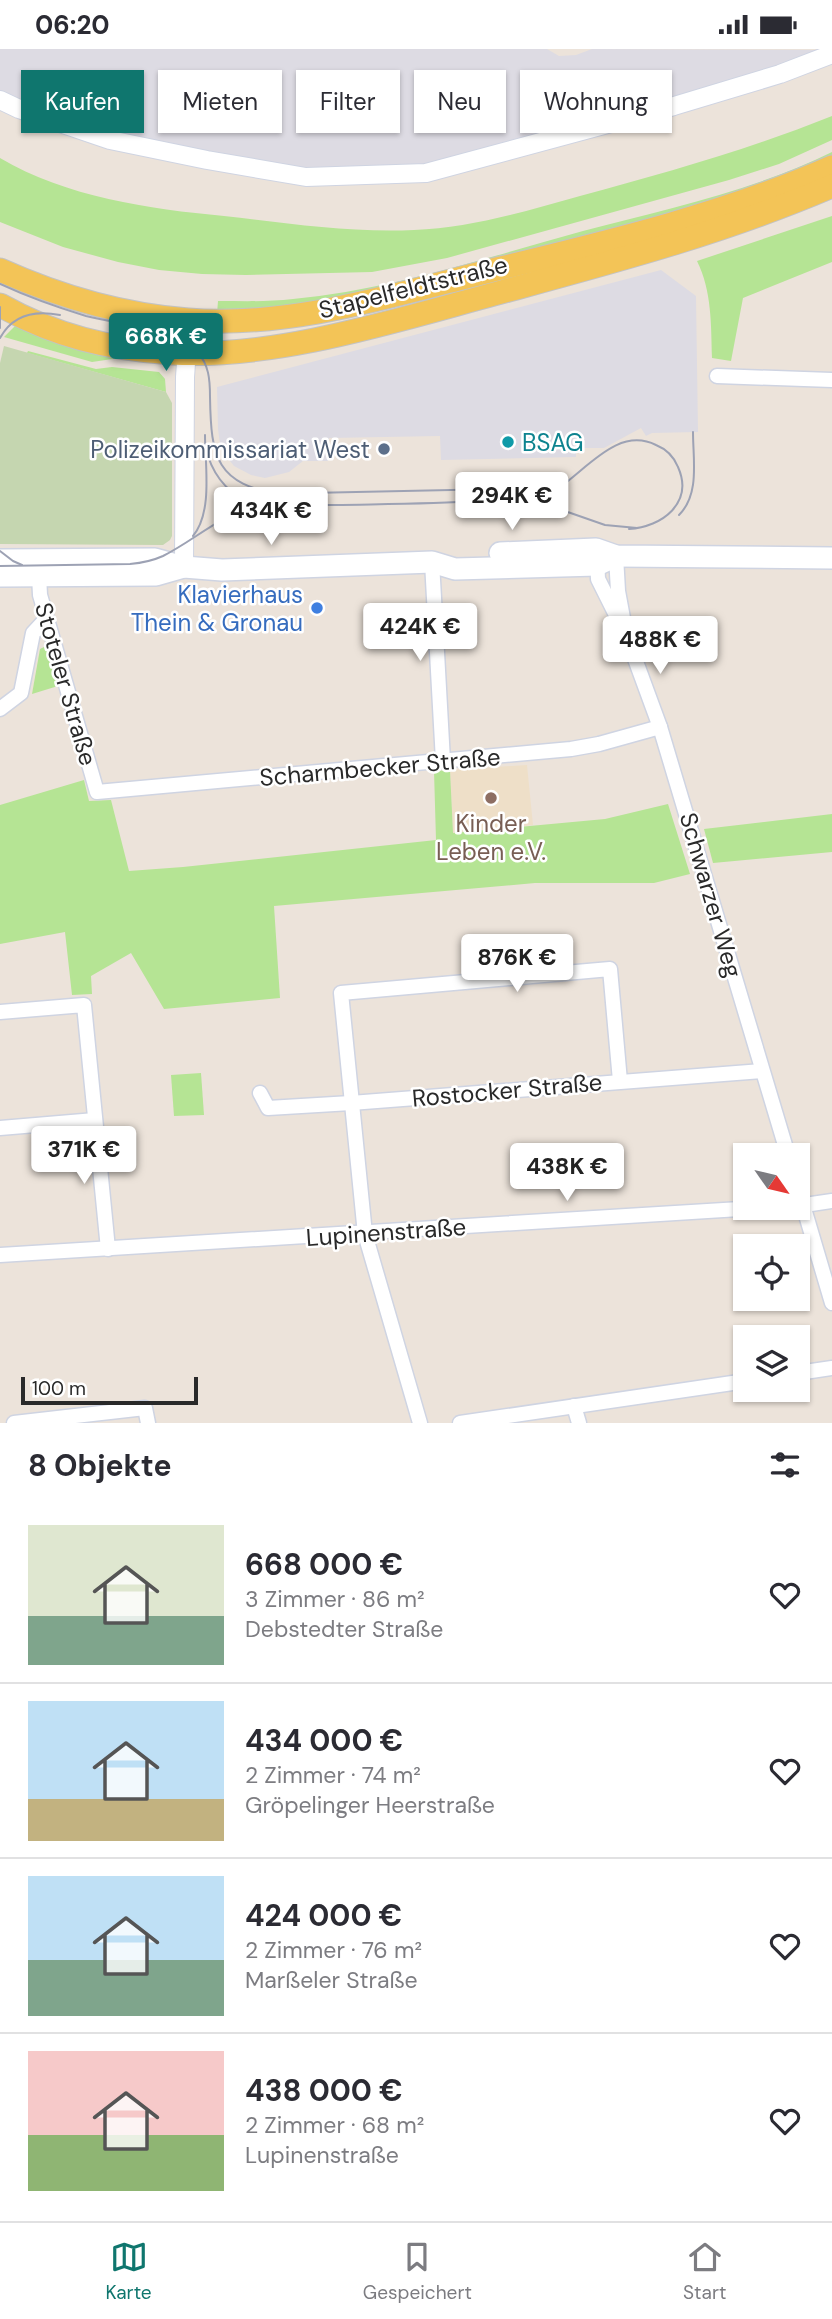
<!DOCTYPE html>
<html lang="de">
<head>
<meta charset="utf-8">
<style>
  body { margin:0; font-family:"DM Sans",sans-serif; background:#f2f2f3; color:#2b2b33; height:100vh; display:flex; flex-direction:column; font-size:26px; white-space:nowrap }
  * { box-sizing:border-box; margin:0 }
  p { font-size:23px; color:#7c7c81 }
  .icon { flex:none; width:38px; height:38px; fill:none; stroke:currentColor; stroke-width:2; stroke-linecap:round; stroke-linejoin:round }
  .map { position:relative; height:1374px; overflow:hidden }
  .drawer { display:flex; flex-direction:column; background:#fff; flex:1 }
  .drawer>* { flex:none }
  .guide { position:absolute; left:21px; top:21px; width:791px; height:63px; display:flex; gap:14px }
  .needle { width:46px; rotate:124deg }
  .fabs { position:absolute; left:733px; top:1094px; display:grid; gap:14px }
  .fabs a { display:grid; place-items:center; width:77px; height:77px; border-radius:0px; background:#fff; box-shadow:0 2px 5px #0004; font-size:35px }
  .scale { position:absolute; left:21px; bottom:18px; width:177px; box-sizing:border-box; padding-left:7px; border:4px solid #292929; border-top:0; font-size:19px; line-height:24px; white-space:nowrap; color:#292929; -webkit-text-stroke:5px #fff; paint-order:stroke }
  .price { position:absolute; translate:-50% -60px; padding:0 16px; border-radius:7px; background:#fff; color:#222; font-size:23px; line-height:46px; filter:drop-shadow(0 2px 4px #0008) }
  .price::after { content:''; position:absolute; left:50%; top:42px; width:21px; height:16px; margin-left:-10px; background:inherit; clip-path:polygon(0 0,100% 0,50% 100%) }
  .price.current { background:#0f766e; color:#fff }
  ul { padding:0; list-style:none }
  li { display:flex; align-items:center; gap:21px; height:175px; padding:0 28px }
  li+li { border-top:2px solid #e1e1e2 }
  li span { display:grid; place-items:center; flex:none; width:196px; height:140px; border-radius:0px; color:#555 }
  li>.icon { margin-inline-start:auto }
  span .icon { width:84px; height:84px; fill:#fffc; stroke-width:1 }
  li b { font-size:30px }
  h2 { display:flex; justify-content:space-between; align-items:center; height:84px; padding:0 28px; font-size:30px }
  .pill { padding:0 24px; border-radius:0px; background:#fff; box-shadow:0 2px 5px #0004; font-size:24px; line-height:63px }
  .pill.current { background:#0f766e; color:#fff }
  .status { display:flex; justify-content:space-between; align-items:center; height:49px; padding:0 35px; background:#fff; direction:ltr }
  .status svg { height:19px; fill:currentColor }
  .tabs { display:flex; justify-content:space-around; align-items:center; height:98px; border-top:2px solid #e1e1e2; background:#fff; font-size:19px; color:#7c7c81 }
  .tabs a { display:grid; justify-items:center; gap:4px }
  .tabs .current { color:#0f766e }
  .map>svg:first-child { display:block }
</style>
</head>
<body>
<div class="status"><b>06:20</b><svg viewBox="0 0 49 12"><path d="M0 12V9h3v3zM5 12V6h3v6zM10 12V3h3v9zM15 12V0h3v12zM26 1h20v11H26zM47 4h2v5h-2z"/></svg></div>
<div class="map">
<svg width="832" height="1374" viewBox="0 0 832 1374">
  <rect width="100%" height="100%" fill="#ece3da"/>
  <g fill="#dddbe3">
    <polygon points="0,0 547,0 559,7 576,6 592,0 832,1 426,121 307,124 111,88 0,46"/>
    <polygon points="661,221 696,247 698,383 652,384 646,387 641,379 604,399 576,399 576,408 441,411 440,387 329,389 328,412 303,412 289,423 265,429 251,426 234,417 226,407 220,395 218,380 217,338"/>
  </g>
  <polygon fill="#eedfc8" points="527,716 533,776 453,784 450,721"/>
  <g fill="#b5e494">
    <path d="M832 67V91L779 115 729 131 447 209 372 223 246 226 202 225 159 221 118 213 63 198 0 173V109C66 148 149 160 224 167 287 174 350 184 414 181 471 179 526 162 580 147 665 124 750 100 832 67Z"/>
    <path d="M832 103V112L660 170 345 252 217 265 218 252C243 252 268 253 293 250 391 241 488 208 583 182 666 160 756 141 832 103Z"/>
    <path d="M832 167V213L743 249 731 312 712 309C711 276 712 242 697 212Z"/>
    <polygon points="15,277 19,278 119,309 92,313 4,288"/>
    <polygon points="28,302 96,320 112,318 159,323 165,330 166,343 27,304"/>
    <polygon points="46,597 58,637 32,645 40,600"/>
    <polygon points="450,721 453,784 605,770 668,755 690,825 654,834 535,834 274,857 280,949 164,960 131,904 91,927 92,945 72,946 65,883 0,895 0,756 84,731 89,752 111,751 129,822 183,818 436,791 434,722"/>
    <polygon points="832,765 832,803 713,814 704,780"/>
    <polygon points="201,1024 204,1066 174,1067 171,1026"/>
  </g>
  <polygon fill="#c5d6b0" points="4,297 166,343 172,354 172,487 170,491 163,496 0,495 0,314"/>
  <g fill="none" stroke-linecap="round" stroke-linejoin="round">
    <defs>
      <g id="minor">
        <polyline points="717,327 832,331"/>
        <polyline points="616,507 618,542 623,569"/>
        <polyline points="597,508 598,530 627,588 660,678 788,1106"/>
        <polyline points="432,513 443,712"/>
        <polyline points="39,526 40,546 97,743 571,700 599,695 660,678"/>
        <polyline points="0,660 21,644 33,584 46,570"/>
        <polyline points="0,963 84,956 108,1200"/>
        <polyline points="260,1044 268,1059 351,1054 762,1022"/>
        <polyline points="0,1079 95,1071"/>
        <polyline points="798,1139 832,1254"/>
        <polyline points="798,1157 832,1152"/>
        <polyline points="0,1206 771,1158"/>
        <polyline points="798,1324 832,1319"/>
        <polyline points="574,1357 579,1374"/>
        <polyline points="14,1374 145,1359 148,1374"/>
        <polyline points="420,1374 365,1185 341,944 610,920 620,1032"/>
        <polyline points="460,1374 746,1332"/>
      </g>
      <g id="tertiary">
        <polyline points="0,51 19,60 110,91 207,111 306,128 426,124 674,57 780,25 832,5"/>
        <polyline points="184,518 185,328 189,271"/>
      </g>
      <g id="secondary">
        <polyline points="500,504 596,500 616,507 832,509"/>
        <polyline points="0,511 155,510 184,518 222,521 432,513 455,520 597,516 616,507"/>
        <polyline points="0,527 156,526 184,518"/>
      </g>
      <g id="primary">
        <path d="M0 221C60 248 122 266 188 271 290 279 390 247 489 222 604 194 723 166 832 118"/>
        <path d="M0 256C55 287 109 300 172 304 275 310 394 272 494 245 608 214 723 184 832 137"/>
      </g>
    </defs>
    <use href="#minor" stroke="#cfd4e2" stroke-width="17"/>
    <use href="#tertiary" stroke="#cfd4e2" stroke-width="20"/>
    <use href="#secondary" stroke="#cfd4e2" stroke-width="24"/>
    <use href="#primary" stroke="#c3c3c3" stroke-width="25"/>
    <use href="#minor" stroke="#fff" stroke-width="14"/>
    <use href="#tertiary" stroke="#fff" stroke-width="18"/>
    <use href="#secondary" stroke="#fff" stroke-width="21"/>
    <use href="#primary" stroke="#f3c457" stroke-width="23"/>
    <g stroke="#9da2b4" stroke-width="2">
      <path d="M0 235C28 248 56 258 86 267 119 276 173 277 197 303 209 315 210 331 210 348 211 409 216 435 282 446"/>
      <polyline points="0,258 0,279"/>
      <path d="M0 289C13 265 35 261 60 266"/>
      <path d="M208 407C216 432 233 448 257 458"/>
      <polyline points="275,447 309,444 544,439"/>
      <polyline points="521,459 562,461 605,476 637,479"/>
      <path d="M679 466C700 445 693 411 693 383"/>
      <path d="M193 487C213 463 205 416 205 386"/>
      <polyline points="0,502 13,512 22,516"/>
      <path d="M0 517 130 515C141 514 152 512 163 507 195 491 221 465 256 458 282 455 309 456 335 456 383 455 431 455 478 452 499 451 522 455 542 448 578 435 612 374 656 396 666 400 674 408 678 418 694 454 662 478 629 480"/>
    </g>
  </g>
  <circle fill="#0f9aa8" stroke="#fff" stroke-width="2.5" cx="508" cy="393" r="7"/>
  <circle fill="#5c6f8a" stroke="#fff" stroke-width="2.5" cx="384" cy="400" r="7"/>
  <circle fill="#3f7fe0" stroke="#fff" stroke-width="2.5" cx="317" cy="559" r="7"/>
  <circle fill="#8d6e63" stroke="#fff" stroke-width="2.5" cx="491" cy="749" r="7"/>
  <g text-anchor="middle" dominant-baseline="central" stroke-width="5" stroke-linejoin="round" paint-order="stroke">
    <g font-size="24" fill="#292929" stroke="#fff">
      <text transform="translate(413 238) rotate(-14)">Stapelfeldtstraße</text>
      <text transform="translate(66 635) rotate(74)">Stoteler Straße</text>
      <text transform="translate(380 718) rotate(-5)">Scharmbecker Straße</text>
      <text transform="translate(711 846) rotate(74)">Schwarzer Weg</text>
      <text transform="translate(507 1041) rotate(-5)">Rostocker Straße</text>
      <text transform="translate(386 1183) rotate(-4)">Lupinenstraße</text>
    </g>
    <g font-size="24" fill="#0d838f" stroke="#fff" text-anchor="start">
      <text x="522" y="393">BSAG</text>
    </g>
    <g font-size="24" fill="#4e5e75" stroke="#fff" text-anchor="end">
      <text x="370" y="400">Polizeikommissariat West</text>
    </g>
    <g font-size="24" fill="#366cbe" stroke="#fff" text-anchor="end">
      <text x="303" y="545">Klavierhaus<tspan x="303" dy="28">Thein &amp; Gronau</tspan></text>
    </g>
    <g font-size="24" fill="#785e54" stroke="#fff">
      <text x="491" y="774">Kinder<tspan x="491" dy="28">Leben e.V.</tspan></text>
    </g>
  </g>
</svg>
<div class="fabs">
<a><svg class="needle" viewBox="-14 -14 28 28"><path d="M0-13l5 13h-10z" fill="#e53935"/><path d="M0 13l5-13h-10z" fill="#7c7c81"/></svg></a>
<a><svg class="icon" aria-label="locate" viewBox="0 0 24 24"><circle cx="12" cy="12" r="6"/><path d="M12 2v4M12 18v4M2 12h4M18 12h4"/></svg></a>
<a><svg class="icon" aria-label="layers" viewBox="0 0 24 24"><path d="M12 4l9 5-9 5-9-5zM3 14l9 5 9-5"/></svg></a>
</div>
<div class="scale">100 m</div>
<b class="price current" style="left:166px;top:324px">668K €</b>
<b class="price" style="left:512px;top:483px">294K €</b>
<b class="price" style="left:271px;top:498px">434K €</b>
<b class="price" style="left:420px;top:614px">424K €</b>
<b class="price" style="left:660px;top:627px">488K €</b>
<b class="price" style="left:517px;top:945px">876K €</b>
<b class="price" style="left:84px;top:1137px">371K €</b>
<b class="price" style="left:567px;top:1154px">438K €</b>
<div class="guide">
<a class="pill current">Kaufen</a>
<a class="pill">Mieten</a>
<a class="pill">Filter</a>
<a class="pill">Neu</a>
<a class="pill">Wohnung</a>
</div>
</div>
<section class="drawer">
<h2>8 Objekte<svg class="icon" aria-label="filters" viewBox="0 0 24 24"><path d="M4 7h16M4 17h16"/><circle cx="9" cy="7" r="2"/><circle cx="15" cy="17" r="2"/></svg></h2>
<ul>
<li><span style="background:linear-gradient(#dfe7d0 65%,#7fa58c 0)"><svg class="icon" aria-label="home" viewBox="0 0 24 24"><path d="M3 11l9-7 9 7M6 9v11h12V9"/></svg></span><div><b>668 000 €</b><p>3 Zimmer · 86 m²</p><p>Debstedter Straße</p></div><svg class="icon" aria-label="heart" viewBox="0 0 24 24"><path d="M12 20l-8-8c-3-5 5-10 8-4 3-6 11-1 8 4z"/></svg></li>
<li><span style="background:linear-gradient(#bfe0f5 70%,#c2b280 0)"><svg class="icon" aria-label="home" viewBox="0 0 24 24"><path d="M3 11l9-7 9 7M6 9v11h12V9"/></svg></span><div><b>434 000 €</b><p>2 Zimmer · 74 m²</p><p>Gröpelinger Heerstraße</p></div><svg class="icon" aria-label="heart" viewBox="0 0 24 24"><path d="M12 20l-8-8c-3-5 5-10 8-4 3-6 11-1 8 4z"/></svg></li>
<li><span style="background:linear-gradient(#bfe0f5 60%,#7fa58c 0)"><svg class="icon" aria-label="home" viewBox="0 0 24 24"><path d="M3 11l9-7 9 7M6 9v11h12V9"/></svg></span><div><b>424 000 €</b><p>2 Zimmer · 76 m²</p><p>Marßeler Straße</p></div><svg class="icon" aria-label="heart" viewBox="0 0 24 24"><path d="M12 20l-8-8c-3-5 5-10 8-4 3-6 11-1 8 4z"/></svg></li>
<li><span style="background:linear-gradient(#f6c9c9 60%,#8fb573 0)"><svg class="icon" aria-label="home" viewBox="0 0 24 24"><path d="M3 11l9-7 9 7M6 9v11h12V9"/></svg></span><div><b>438 000 €</b><p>2 Zimmer · 68 m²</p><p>Lupinenstraße</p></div><svg class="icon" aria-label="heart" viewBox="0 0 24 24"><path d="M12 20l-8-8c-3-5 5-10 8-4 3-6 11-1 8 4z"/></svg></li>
</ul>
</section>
<nav class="tabs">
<a class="current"><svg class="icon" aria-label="map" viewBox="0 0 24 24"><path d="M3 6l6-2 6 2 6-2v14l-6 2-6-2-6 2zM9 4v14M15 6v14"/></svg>Karte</a>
<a><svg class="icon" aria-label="saved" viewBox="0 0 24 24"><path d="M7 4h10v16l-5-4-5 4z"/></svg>Gespeichert</a>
<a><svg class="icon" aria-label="home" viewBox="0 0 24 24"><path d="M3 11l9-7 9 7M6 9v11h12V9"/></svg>Start</a>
</nav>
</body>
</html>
